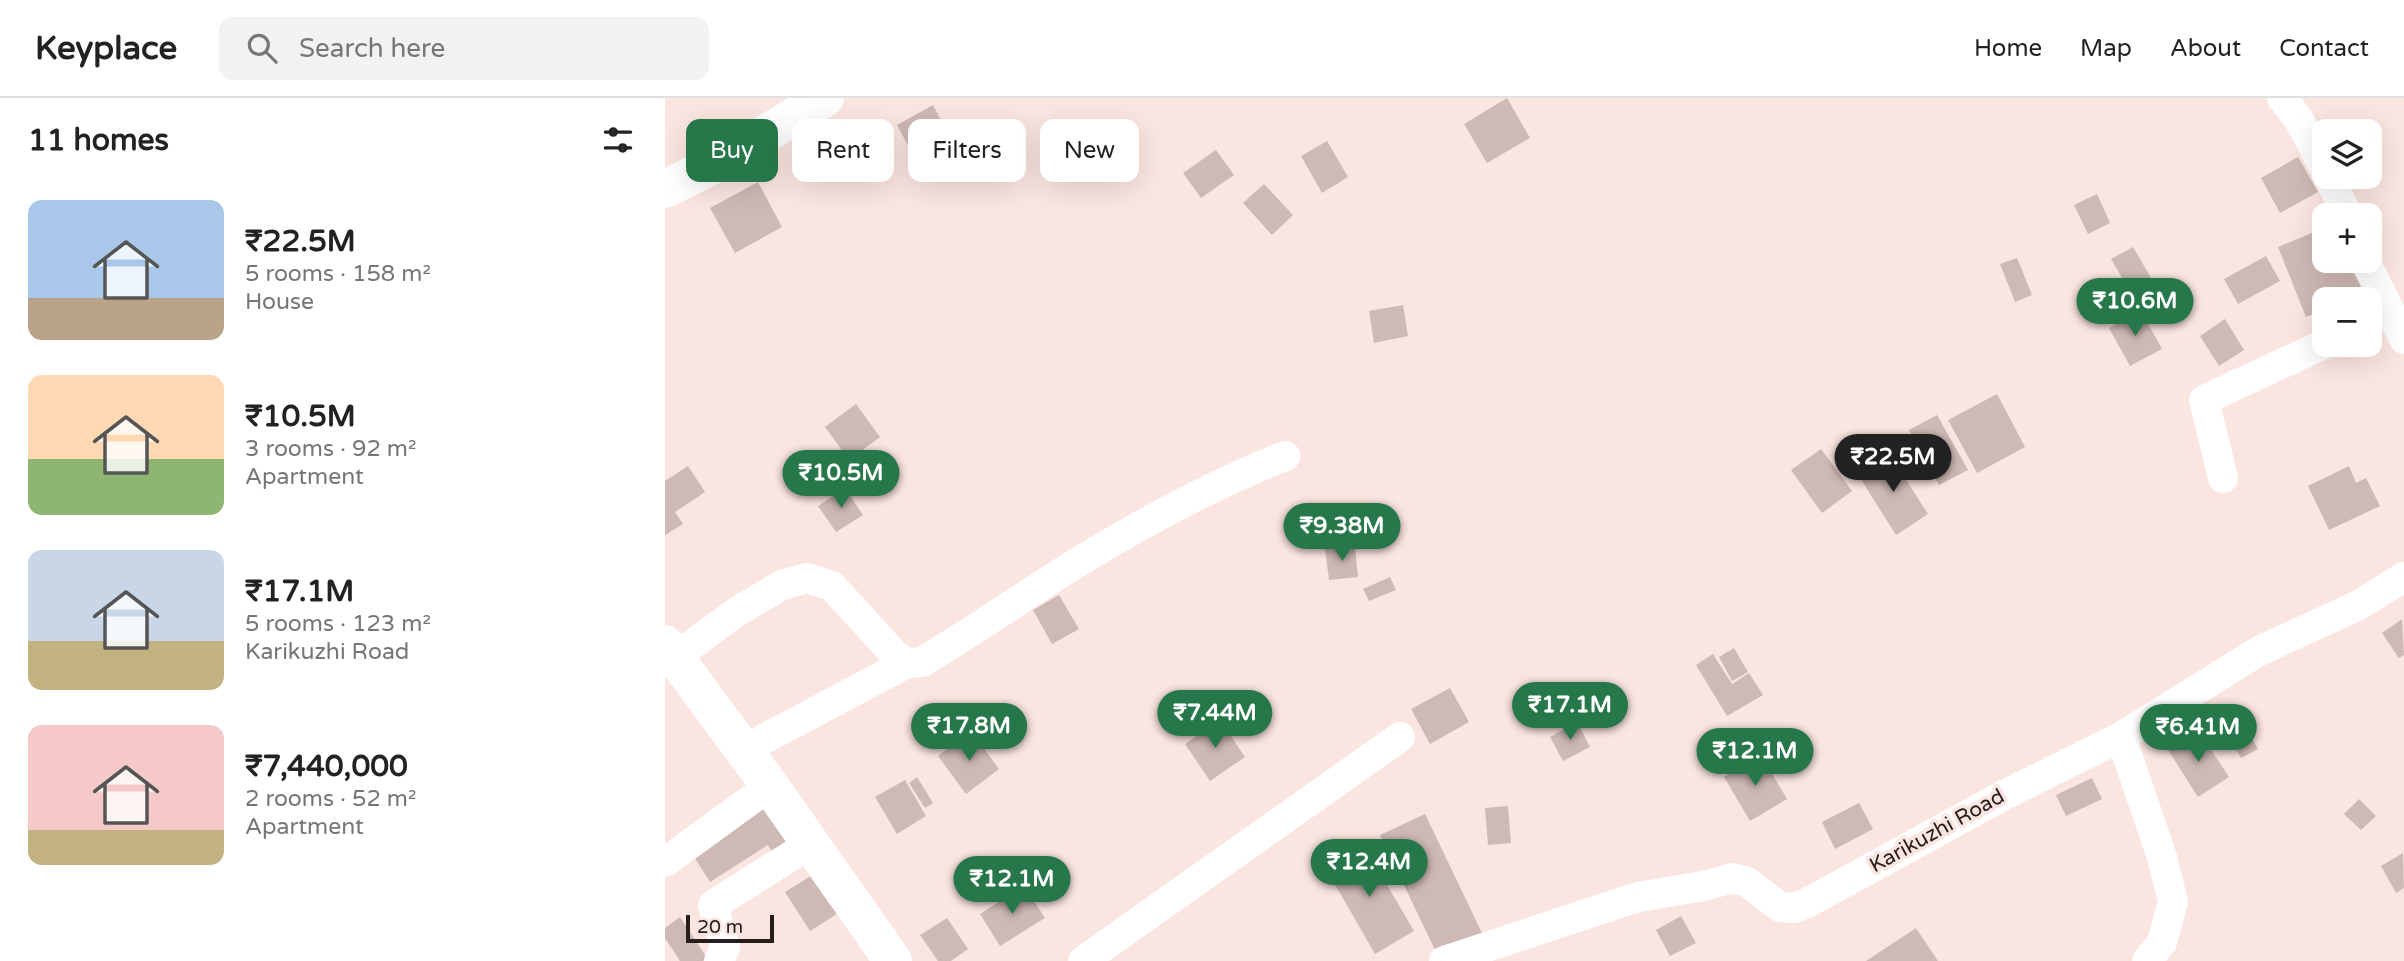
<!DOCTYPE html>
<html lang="en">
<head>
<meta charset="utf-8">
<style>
  body { margin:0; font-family:"Varela Round",sans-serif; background:#f2f2f2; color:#222; height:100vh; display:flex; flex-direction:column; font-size:26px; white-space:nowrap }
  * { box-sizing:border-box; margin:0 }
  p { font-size:23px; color:#767676 }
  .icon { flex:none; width:38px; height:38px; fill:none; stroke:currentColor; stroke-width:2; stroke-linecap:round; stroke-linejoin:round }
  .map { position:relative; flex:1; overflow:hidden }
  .details { display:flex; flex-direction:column; background:#fff; width:665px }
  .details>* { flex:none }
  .hud { position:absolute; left:21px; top:21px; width:665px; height:63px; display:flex; gap:14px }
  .buttons { position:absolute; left:1647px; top:21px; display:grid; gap:14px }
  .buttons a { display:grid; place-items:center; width:70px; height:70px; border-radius:14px; background:#fff; box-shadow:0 7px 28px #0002; font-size:35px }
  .scale { position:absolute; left:21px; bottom:18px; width:88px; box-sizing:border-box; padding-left:7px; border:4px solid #261e1c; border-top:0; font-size:19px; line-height:24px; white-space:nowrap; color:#261e1c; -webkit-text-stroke:5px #fbe5e0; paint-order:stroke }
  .price { position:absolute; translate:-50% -60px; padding:0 16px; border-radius:24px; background:#267749; color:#fff; font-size:23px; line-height:46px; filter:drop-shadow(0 2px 4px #0008) }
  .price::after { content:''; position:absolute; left:50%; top:42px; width:21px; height:16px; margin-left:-10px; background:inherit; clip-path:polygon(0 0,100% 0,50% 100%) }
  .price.selected { background:#222; color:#fff }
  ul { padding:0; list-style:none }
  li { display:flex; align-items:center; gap:21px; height:175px; padding:0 28px }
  li span { display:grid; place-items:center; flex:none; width:196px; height:140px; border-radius:14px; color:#555 }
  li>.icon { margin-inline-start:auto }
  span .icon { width:84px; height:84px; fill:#fffc; stroke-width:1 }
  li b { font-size:30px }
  h2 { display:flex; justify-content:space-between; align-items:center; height:84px; padding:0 28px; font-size:30px }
  .pill { padding:0 24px; border-radius:14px; background:#fff; box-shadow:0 7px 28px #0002; font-size:24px; line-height:63px }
  .pill.selected { background:#267749; color:#fff }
  header { display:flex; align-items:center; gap:42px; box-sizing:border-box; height:98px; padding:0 35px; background:#fff; border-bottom:2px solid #e0e0e0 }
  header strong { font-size:33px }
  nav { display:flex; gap:38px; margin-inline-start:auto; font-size:24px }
  .search { width:490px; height:63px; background:#f2f2f2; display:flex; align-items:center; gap:18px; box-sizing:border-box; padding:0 24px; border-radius:14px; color:#767676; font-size:26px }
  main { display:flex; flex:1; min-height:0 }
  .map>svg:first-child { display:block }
</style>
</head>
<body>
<header>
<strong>Keyplace</strong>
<div class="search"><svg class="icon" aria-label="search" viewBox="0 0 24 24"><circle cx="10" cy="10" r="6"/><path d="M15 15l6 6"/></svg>Search here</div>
<nav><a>Home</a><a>Map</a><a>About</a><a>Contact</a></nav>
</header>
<main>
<section class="details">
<h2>11 homes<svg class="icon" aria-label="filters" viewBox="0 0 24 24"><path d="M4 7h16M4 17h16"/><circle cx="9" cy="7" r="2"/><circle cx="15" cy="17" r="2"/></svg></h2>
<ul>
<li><span style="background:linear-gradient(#a9c7e8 70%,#b9a48a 0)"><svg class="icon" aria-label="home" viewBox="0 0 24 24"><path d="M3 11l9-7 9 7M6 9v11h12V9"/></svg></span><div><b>₹22.5M</b><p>5 rooms · 158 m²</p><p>House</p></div></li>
<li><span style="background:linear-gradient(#ffd9b3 60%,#8fb573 0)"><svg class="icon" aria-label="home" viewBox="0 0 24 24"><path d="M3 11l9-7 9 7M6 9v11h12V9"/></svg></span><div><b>₹10.5M</b><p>3 rooms · 92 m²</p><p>Apartment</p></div></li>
<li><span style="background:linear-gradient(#c9d6e8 65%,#c2b280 0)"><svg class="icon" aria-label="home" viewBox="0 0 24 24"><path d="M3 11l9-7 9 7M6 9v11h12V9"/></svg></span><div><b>₹17.1M</b><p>5 rooms · 123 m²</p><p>Karikuzhi Road</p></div></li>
<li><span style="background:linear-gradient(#f6c9c9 75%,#c2b280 0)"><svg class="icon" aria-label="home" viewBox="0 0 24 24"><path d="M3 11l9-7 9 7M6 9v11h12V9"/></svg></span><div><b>₹7,440,000</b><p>2 rooms · 52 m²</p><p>Apartment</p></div></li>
</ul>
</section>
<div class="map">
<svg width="1739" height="863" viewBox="0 0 1739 863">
  <rect width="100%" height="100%" fill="#fbe5e0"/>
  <g fill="#cfb9b5">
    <polygon points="842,0 865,40 822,65 799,26"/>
    <polygon points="268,7 290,49 254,68 232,27"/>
    <polygon points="662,43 683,79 657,95 636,58"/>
    <polygon points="551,52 569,77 536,100 518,75"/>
    <polygon points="1633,59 1653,94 1615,115 1596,80"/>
    <polygon points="93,84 117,129 70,155 45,110"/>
    <polygon points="599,86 628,117 607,137 578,105"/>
    <polygon points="1432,96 1445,125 1423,136 1409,107"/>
    <polygon points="1659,130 1659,163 1696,163 1708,192 1685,201 1659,201 1659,212 1641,219 1613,149"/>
    <polygon points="1468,149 1489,185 1467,197 1446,161"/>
    <polygon points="1601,158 1615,183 1573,206 1559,181"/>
    <polygon points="1352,160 1367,197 1350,204 1335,166"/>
    <polygon points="738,207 743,238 709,245 704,213"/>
    <polygon points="1476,213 1497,251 1465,268 1444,230"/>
    <polygon points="1560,221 1579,252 1554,268 1535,238"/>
    <polygon points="1332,296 1360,349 1312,375 1283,322"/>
    <polygon points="191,306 215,339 184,362 160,329"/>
    <polygon points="1272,317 1303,372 1274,387 1244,332"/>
    <polygon points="1156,351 1187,393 1157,415 1126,372"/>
    <polygon points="1224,355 1263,416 1231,437 1192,375"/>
    <polygon points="23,368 40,394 10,414 18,426 0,437 0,383"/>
    <polygon points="1684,368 1691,385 1701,380 1715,408 1664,432 1643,388"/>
    <polygon points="180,390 198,417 171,434 153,408"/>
    <polygon points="690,448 693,479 664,482 660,451"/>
    <polygon points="725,479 731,492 704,503 698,491"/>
    <polygon points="394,497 414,531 387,546 368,512"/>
    <polygon points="1737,521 1739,557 1734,560 1717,535"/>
    <polygon points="1069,550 1083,574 1067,583 1054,559"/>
    <polygon points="1048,556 1067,586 1084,575 1098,597 1062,618 1031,567"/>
    <polygon points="785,590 804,624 765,646 746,611"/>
    <polygon points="1568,607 1593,651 1576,660 1551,618"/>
    <polygon points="555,622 580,659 545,683 520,646"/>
    <polygon points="912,624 925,649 898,663 885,639"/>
    <polygon points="1533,632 1564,679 1533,699 1503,652"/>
    <polygon points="306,633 334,671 301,696 273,658"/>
    <polygon points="1096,657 1122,701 1085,723 1059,679"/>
    <polygon points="252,679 268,705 260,710 244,685"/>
    <polygon points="1427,680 1437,701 1401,718 1391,697"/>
    <polygon points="240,682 261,718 232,736 210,699"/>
    <polygon points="106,699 136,745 111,761 103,747 45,784 24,751"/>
    <polygon points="1694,701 1711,718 1696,732 1679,716"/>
    <polygon points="1194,705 1208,731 1170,751 1157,724"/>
    <polygon points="843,708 846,745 823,747 820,710"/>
    <polygon points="760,716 817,835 772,856 715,737"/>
    <polygon points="698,746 749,833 710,856 660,769"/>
    <polygon points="1738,755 1739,790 1731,795 1716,768"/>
    <polygon points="149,776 175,814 145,833 120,794"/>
    <polygon points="359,788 380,820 335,848 315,816"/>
    <polygon points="1016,818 1031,845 1005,858 991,832"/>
    <polygon points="15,819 42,860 38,863 15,863 0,840 0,830"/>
    <polygon points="282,820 303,851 286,863 273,863 255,837"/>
    <polygon points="1251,830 1273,863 1201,863"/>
  </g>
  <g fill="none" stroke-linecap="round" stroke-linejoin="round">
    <g stroke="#fff" stroke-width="30">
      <polyline points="1617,0 1634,22 1659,69"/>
      <polyline points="1664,79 1682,117"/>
      <polyline points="1700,163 1739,241"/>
      <polyline points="1558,380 1539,302 1659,246"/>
      <path d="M10 559 73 513 117 487 142 480 167 488 231 558 242 565 257 564C309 533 359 498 410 466 477 425 547 387 620 358"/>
      <polyline points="1456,639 1497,759 1508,804 1497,844 1482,863"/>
      <polyline points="78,652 242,565"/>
      <polyline points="0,764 105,688"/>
      <polyline points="54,863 60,850 48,807 145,746"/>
      <polyline points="418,863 735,639"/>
      <polyline points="779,863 973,799 1038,788 1068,780 1082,784 1115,809 1129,810 1142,805 1341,696 1456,639 1594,553 1692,508 1739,479"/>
    </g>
    <g stroke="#fff" stroke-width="38">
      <polyline points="0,91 54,64 160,0"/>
      <polyline points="0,546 105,688 228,863"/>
    </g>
  </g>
  <g text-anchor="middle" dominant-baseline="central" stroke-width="7" stroke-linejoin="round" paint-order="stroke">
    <g font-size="21" fill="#261e1c" stroke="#fbe5e0">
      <text transform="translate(1272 733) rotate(-29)">Karikuzhi Road</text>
    </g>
  </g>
</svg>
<div class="buttons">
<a><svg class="icon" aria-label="layers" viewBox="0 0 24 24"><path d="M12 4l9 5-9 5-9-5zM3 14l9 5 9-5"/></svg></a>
<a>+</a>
<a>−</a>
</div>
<div class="scale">20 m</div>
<b class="price" style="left:1470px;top:240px">₹10.6M</b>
<b class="price selected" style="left:1228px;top:396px">₹22.5M</b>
<b class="price" style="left:176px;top:412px">₹10.5M</b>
<b class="price" style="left:677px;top:465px">₹9.38M</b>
<b class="price" style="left:905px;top:644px">₹17.1M</b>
<b class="price" style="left:550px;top:652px">₹7.44M</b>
<b class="price" style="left:304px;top:665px">₹17.8M</b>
<b class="price" style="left:1533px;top:666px">₹6.41M</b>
<b class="price" style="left:1090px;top:690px">₹12.1M</b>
<b class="price" style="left:704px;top:801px">₹12.4M</b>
<b class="price" style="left:347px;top:818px">₹12.1M</b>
<div class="hud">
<a class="pill selected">Buy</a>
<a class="pill">Rent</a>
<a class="pill">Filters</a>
<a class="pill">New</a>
</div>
</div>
</main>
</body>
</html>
